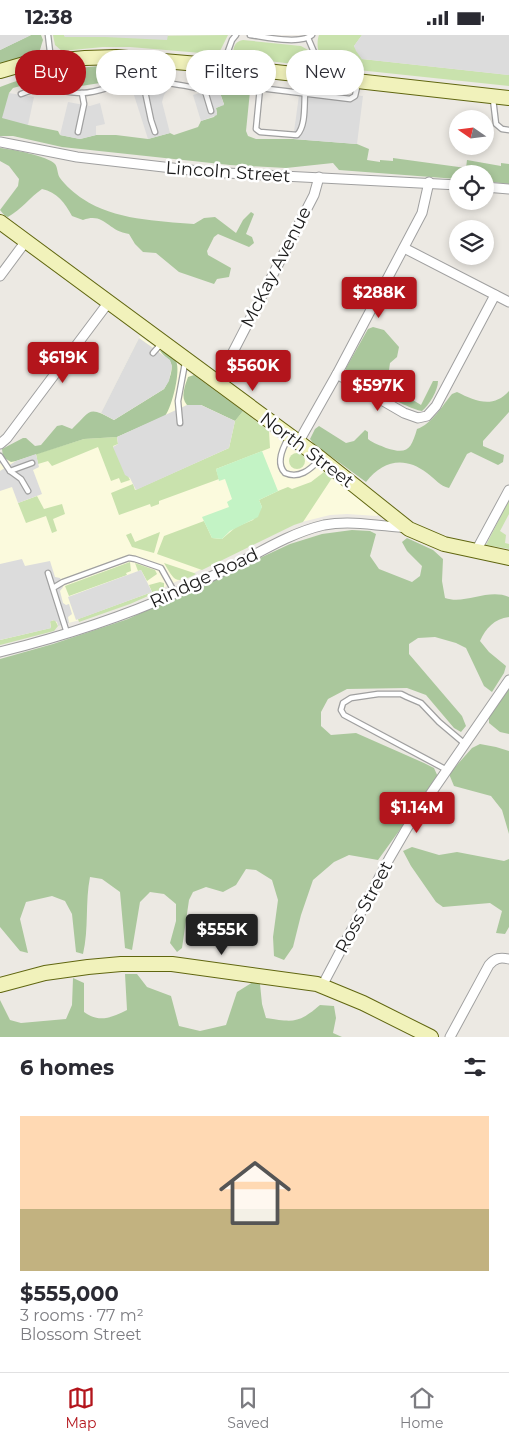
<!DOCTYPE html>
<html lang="en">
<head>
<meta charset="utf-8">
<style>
  body { margin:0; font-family:Montserrat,sans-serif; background:#f2f2f3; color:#2b2b33; height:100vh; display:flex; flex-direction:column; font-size:19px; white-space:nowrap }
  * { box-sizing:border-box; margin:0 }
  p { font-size:16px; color:#7c7c81 }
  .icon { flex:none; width:28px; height:28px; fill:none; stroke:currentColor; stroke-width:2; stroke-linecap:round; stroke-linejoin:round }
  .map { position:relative; height:1002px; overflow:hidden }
  .drawer { display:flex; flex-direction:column; background:#fff; flex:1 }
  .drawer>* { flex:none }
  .banner { position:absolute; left:15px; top:15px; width:480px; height:45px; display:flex; gap:10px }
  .needle { width:32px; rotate:284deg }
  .tools { position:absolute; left:449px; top:75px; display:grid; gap:10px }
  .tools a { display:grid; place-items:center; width:45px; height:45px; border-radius:50%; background:#fff; box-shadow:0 2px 8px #0003; font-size:25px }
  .price { position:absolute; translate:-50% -42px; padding:0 11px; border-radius:5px; background:#b3151c; color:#fff; font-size:16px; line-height:32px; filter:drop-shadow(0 1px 2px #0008) }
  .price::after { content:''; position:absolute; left:50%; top:30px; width:15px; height:11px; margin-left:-8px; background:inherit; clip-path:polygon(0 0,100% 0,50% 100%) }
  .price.on { background:#222; color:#fff }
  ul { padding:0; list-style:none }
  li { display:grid; align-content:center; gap:10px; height:265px; padding:0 20px }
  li+li { border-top:1px solid #e1e1e2 }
  li span { display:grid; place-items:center; height:155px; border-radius:0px; color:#555 }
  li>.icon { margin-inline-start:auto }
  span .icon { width:90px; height:90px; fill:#fffc; stroke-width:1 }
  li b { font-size:21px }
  h2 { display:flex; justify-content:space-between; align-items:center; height:60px; padding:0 20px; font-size:21px }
  .tag { padding:0 18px; border-radius:22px; background:#fff; box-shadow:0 2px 8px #0003; font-size:18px; line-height:45px }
  .tag.on { background:#b3151c; color:#fff }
  .status { display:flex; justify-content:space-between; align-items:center; height:35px; padding:0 25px; background:#fff; direction:ltr }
  .status svg { height:14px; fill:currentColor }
  .tabs { display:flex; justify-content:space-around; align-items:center; height:70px; border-top:1px solid #e1e1e2; background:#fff; font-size:14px; color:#7c7c81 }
  .tabs a { display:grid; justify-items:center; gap:2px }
  .tabs .on { color:#b3151c }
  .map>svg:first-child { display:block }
</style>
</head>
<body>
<div class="status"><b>12:38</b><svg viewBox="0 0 49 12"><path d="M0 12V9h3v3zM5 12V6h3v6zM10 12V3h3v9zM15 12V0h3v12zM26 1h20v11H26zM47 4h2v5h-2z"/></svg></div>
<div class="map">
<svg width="509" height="1002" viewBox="0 0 509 1002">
  <rect width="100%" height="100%" fill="#ece9e3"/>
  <polygon fill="#fbfadd" points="140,301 379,478 377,481 347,479 330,480 294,489 157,556 80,585 0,606 0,429 96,388"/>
  <g fill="#c9e2ad">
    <polygon points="53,0 64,0 65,2 228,0 220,16 213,19 130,12 103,12 62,16 55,10"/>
    <path d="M319 0H362L354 11 362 24 509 40V51L330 32C320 27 315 11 319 0Z"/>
    <path d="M243 5 301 11 308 15 309 21 307 28 302 30 236 22 234 19C232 12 236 6 243 5Z"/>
    <polygon points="243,376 269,396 270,413 216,434 219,444 159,466 159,469 151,472 150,469 119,480 111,458 133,449 135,455 229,413 235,386"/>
    <polygon points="117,402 118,409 113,411 130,445 121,448 119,443 111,446 98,412 52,431 48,426 38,429 36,419 84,404"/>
    <circle cx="297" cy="426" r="8"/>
    <polygon points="324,437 332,443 303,487 294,490 202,535 157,519 164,501 204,486 212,503 222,504 236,492 253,485 262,472 259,465 278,456 288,452 292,454 311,447"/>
    <polygon points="37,461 44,474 62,469 65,479 53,484 57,496 52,498 46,481 26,488 18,468"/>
    <polygon points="509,465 509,479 500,496 506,500 505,508 509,509 509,514 486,510"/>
    <polygon points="160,497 154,518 132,512 126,500 131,498 135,507"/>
    <polygon points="130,527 131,536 126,538 127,540 69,561 65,551"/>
    <polygon points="135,528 155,535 157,539 147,546 141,535 138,536"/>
    <path d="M164 528 194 538 196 539C175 550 175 546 164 528Z"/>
    <polygon points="160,547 164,548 164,554 130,569 79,587 78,584 152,557 149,550"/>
    <polygon points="55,585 58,591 54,596 0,610 0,605 51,593 50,586"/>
  </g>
  <g fill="#aac79c">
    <polygon points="31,0 41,0 43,5 39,18 0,33 0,15"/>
    <path d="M99 31 137 34V37L100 48 81 51 35 47 13 53 9 58 28 90 58 96 60 100 80 104 96 100H116L148 104 170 98 174 100 198 92 201 86 214 82 217 78 216 73 224 69 218 52V42L241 43 249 48 250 56 246 96 248 101 256 104H293L357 109 369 114 367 125 380 127V125L393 126V123L466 133 467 125 501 131V128L509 129V149L485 146V139H458L457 144 339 135 333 128 286 133 230 130 62 112 13 101H0V52C32 39 65 34 99 31Z"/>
    <path d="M0 113C11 114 48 121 55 129 58 133 57 139 60 143 65 150 75 159 83 164 114 185 158 186 194 189L204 183 215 182 236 198 243 185 251 177 254 179 246 199 252 202 254 208 249 212 218 199 214 202 207 216 208 220 231 233 229 242 217 244 214 249 179 237 156 218 143 217 135 209 129 199C107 196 105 177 83 185L72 181C65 168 57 157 42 154 29 163 22 174 8 182L5 181 0 175 18 151 19 144 9 131 0 126Z"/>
    <path d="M373 292 384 295 399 312 397 322 390 328 387 349 421 370 433 346H438C438 356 429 370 422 376 410 375 355 345 346 336V333L368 294Z"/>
    <path d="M160 316C165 316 173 321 176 326 181 336 172 372 165 381L117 402 84 404 16 426 11 427 3 422 2 414 23 403H26L35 411 41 410 57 391 62 390 72 394C91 376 87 370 114 385L164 354C169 346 176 331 168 324 165 321 162 319 160 316Z"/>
    <path d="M194 340 243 376 235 386 201 370H187C180 362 185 351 188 342Z"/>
    <path d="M509 356V377L483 406V411L504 420 503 427 498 430 471 417 467 419 449 453C440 451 435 444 427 438 405 421 383 425 366 447L314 409 310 404 315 394 319 391 346 408 354 406 365 395 368 397V404C374 409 380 410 386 413 408 420 411 414 417 394 432 389 442 371 452 359L457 357C475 366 493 374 509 356Z"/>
    <path d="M352 495 370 496 376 499 370 521 379 534 412 547 420 541 422 531 407 516 402 507 407 503 433 515 443 524 442 546 445 563C465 570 488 553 509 562V582C494 584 486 593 480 606L489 617 506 631 504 638 492 657 484 651 466 613 456 608 435 602 418 603 409 609V619L462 681 466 691 461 697 454 693 426 660 407 653 347 654 328 664 321 677V691L331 700 356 698 424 728 434 733 438 742 378 825 349 820 334 827 313 845 301 880 293 912 284 925 274 921 273 902 278 865 272 845 256 835 246 834 236 850 223 857 206 852 193 857 189 865 182 913 177 917 170 908 176 886V869L164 859 150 857 140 867 132 915 125 913 120 857 102 844 90 842C85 867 89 894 83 919L76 917 72 879 65 866 52 861 26 867 20 884 28 918 20 916 0 892V624L53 609 128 584 290 509 322 499Z"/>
    <polygon points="509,653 509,699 500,697 489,688 489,680"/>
    <polygon points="480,709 496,712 509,716 509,799 502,775 491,761 454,751 449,739 472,713"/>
    <polygon points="412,812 439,820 457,817 504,826 509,824 509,892 505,899 496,898 502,876 490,868 443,872 436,867 411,831 403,816"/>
    <path d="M125 939H137L147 952 171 961 179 991 200 996 226 990 237 957 253 947 260 949 262 969 266 983C293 987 298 989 320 970L334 971 336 983 333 998 342 1002H0V965L10 985 21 988 66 984 72 970 73 943 84 948V977C99 988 111 983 127 975Z"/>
  </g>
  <polygon fill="#c3f3c5" points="262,416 278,456 259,465 262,472 258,482 230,496 222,504 212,503 202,482 229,472 227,467 232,464 225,444 219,446 216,434"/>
  <g fill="#dcdcdc">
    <polygon points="0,0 31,0 0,15"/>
    <polygon points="64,0 168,0 167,5 105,2 65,2"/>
    <polygon points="362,0 509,0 509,40 362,24 356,16 354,11"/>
    <polygon points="218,52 224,70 216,73 217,80 201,86 193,60"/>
    <polygon points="141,53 168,55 164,60 162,67 170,98 148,104 133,57"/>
    <polygon points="300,53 363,61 357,109 293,104"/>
    <polygon points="9,58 34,62 28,90 2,83"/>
    <polygon points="68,67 90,71 100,68 105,89 96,91 96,100 80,104 60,100"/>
    <polygon points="139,303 170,325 172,331 169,346 164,354 114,385 101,378"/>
    <polygon points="187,370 201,370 235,386 229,413 136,455 130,443 125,440 113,412 118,409 117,402"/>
    <polygon points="36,419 39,432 33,435 42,459 18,468 12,452 0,456 0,436 16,426"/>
    <polygon points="22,524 25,531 50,526 55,542 60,543 63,552 60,556 63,568 66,570 69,569 72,579 68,582 69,588 58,591 57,587 53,585 50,587 51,593 0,605 0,529"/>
    <polygon points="141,535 152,557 76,585 68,562"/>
  </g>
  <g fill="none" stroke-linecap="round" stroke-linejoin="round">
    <defs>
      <g id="lane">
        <polyline points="48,0 51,25"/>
        <path d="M250 0C265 2 300 10 312 0"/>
        <polyline points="308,3 314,17 314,40"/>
        <polyline points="223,30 232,5 236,0"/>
        <polyline points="258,37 260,53 350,64 355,61 358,48"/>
        <polyline points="143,47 151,85 155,97"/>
        <polyline points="199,53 202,32"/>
        <path d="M260 53 256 94 260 97 297 100C306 91 304 70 305 58"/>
        <path d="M21 59C50 47 56 58 82 58 97 58 113 50 128 47 143 44 190 50 205 56L211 76"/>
        <polyline points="493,64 496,89 502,94 509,95"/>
        <polyline points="78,97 84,69 82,58"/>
        <polyline points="153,318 161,309"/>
        <polyline points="180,388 178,366 185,328"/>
        <path d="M289 402C283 412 275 428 285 438 299 444 310 435 319 425"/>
        <polyline points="0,421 10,436 21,444 28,456"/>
        <polyline points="10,436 32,428"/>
        <polyline points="48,538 67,598"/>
        <polyline points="53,553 63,547 129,523 135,524 161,533 175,558"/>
        <polyline points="447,735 344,680 341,675 343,668 351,663 378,659 401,659 407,662 421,668 439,687 465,709"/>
      </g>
      <g id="street">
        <polyline points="0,107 77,122 207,137 458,150"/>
        <polyline points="485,152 509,154"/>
        <polyline points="404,213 509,267"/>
        <polyline points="0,241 26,206"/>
        <polyline points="337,339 404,378 418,383 427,381 436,371 495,260"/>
        <polyline points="217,348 314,160 319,142"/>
        <polyline points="298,408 337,339 422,178 429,147"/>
        <polyline points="0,409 7,403 108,268"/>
        <polyline points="476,516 509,455"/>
        <path d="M0 617C60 602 120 583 176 558 198 548 219 538 241 527 267 513 294 497 324 490 351 485 380 491 407 493"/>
        <polyline points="322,951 389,824 407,793 509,645"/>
        <path d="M450 1002 489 930C495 923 500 922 509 924"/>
      </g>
      <g id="secondary">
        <polyline points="0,36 38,25 52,26 85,23 116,22 222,31 509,63"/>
        <polyline points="0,187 320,423 409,494 444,509 509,523"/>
        <polyline points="0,950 45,938 88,932 121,929 172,929 317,949 363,968 431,1002"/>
      </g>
    </defs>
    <use href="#lane" stroke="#a0a0a0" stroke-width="7"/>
    <use href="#street" stroke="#a0a0a0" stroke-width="11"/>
    <use href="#secondary" stroke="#606610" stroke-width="16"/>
    <use href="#lane" stroke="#fff" stroke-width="4.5"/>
    <use href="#street" stroke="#fff" stroke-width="9"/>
    <use href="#secondary" stroke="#f1f2bb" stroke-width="14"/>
  </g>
  <g text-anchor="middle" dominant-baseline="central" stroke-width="5" stroke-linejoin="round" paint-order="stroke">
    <g font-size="18" fill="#1c1c1c" stroke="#fff">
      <text transform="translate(228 137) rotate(4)">Lincoln Street</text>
      <text transform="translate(276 232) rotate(-63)">McKay Avenue</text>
      <text transform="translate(307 415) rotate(37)">North Street</text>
      <text transform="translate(204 543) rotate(-25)">Rindge Road</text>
      <text transform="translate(364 872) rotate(-62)">Ross Street</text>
    </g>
  </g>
</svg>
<div class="tools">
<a><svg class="needle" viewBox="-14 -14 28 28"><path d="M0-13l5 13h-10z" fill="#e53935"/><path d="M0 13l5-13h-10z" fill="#7c7c81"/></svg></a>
<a><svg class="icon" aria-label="locate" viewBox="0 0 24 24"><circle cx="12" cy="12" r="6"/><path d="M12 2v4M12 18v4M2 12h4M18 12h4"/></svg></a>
<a><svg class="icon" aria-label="layers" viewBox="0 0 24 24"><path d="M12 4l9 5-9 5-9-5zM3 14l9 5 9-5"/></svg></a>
</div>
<b class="price" style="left:379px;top:284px">$288K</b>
<b class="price" style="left:63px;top:349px">$619K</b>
<b class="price" style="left:253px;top:357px">$560K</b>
<b class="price" style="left:378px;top:377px">$597K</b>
<b class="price" style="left:417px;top:799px">$1.14M</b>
<b class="price on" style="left:222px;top:921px">$555K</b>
<div class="banner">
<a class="tag on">Buy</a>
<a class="tag">Rent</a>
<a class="tag">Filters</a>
<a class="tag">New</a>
</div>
</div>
<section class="drawer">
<h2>6 homes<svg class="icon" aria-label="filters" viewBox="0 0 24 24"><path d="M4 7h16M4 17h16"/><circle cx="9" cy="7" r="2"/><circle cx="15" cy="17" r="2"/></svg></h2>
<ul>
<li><span style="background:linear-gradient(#ffd9b3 60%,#c2b280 0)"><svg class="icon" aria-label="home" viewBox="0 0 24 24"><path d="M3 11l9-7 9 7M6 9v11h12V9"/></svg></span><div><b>$555,000</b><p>3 rooms · 77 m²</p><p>Blossom Street</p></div></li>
</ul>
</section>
<nav class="tabs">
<a class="on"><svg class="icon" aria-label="map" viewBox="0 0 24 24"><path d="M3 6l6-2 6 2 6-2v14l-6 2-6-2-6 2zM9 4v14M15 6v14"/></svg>Map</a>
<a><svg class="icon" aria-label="saved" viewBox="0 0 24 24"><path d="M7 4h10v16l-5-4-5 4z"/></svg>Saved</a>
<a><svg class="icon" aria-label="home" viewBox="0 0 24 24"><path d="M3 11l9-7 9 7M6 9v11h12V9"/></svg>Home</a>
</nav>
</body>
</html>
